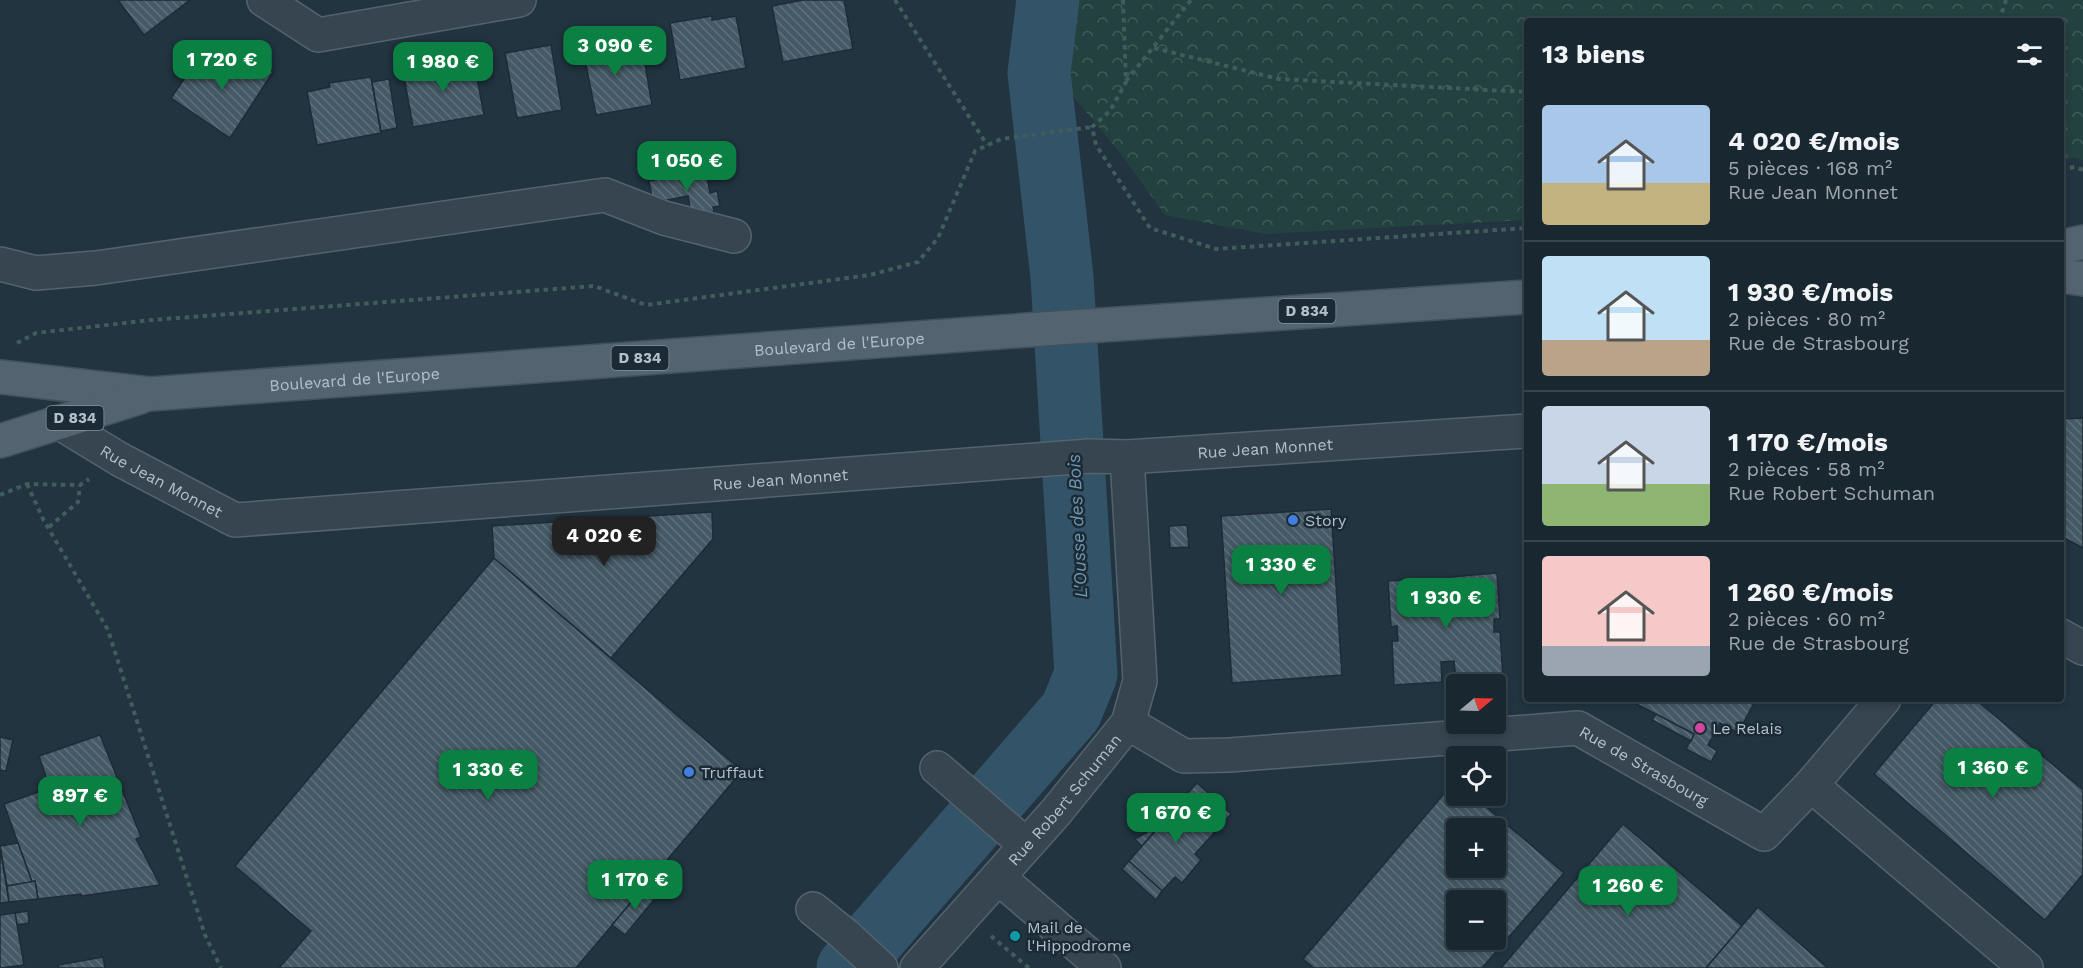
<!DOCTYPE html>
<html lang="fr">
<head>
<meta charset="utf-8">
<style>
  body { margin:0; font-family:"Work Sans",sans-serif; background:#222f38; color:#f1f3f6; height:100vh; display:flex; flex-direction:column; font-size:22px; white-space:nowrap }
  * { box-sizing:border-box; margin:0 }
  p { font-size:20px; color:#9fa5ab }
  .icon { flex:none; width:33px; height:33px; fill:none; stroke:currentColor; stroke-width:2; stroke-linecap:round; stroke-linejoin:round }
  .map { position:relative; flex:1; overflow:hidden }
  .panel { position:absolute; left:1524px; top:18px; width:540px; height:684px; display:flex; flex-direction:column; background:#192730; border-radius:6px; box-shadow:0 3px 9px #0003,0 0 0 2px #37444c }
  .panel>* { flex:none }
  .needle { width:39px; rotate:71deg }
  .controls { position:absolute; left:1446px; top:674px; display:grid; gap:12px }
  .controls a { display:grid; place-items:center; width:60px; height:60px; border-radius:6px; background:#192730; box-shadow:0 3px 9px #0003,0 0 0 2px #37444c; font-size:30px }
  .price { position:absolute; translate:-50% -51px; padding:0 14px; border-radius:12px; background:#0b8043; color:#fff; font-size:20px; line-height:39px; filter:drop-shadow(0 2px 3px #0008) }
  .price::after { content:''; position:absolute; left:50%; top:36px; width:18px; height:14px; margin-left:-9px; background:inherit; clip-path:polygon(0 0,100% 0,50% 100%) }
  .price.on { background:#222; color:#fff }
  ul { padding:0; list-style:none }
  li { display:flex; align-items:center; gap:18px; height:150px; padding:0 18px }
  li+li { border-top:2px solid #37444c }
  li span { display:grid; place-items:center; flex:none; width:168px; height:120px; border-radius:6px; color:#555 }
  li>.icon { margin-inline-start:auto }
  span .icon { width:72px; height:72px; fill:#fffc; stroke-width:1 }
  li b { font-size:26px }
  h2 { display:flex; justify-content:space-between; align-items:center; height:72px; padding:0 18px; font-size:26px }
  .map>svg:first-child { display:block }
</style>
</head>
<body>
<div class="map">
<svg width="2083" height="968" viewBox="0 0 2083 968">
  <defs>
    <pattern id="forest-crowns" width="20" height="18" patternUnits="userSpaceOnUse" patternTransform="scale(1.5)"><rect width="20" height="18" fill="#23413f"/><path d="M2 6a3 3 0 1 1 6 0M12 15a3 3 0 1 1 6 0" fill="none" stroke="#415b59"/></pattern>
    <pattern id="building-back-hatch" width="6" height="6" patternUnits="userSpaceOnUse" patternTransform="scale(1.5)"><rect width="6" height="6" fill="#455a66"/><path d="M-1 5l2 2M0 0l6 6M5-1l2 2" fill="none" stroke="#5d707b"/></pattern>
  </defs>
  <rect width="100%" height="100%" fill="#213440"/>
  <polygon fill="url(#forest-crowns)" points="1066,0 2083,0 2083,160 2074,158 2061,159 2061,21 1527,21 1527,220 1265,234 1165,215 1120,153 1055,74"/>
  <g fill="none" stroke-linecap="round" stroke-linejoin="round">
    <polyline stroke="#335369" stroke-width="63" points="848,968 1071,711 1086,674 1062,277 1039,73 1048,0"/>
  </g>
  <g fill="url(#building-back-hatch)" stroke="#1d2c36" stroke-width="1.5" fill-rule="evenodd">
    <polygon points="118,0 190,0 144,35"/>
    <polygon points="803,0 844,0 853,49 783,62 772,6"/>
    <polygon points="712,16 712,20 736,16 746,68 680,80 670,23"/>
    <polygon points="612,35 616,57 643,52 652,105 596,115 581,40"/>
    <polygon points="551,45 562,110 517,118 505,53"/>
    <polygon points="204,50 234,70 245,53 273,72 230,138 171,98"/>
    <polygon points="457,61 458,65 474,62 484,115 413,127 403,71"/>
    <polygon points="371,77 381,133 317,145 307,92 330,87 329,83"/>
    <polygon points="389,79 397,128 381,131 372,82"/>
    <polygon points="706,170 710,193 717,191 720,206 713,207 714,211 710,215 692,218 688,196 653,203 649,181"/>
    <polygon points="2083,418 2083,548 2061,536 2061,419"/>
    <polygon points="1331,509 1342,675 1232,683 1221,516"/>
    <polygon points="712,512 713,539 611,658 494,558 492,526"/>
    <polygon points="1187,525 1189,547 1170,548 1169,526"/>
    <polygon points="494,558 742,771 576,968 279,968 311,931 235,866"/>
    <polygon points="1497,573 1500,619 1494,619 1494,632 1500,632 1503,677 1456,680 1454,661 1441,662 1442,682 1394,685 1392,641 1398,641 1397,626 1391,627 1388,581 1435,578 1436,597 1451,596 1450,577"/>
    <polygon points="1627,699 1756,699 1738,733 1720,723 1708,745 1717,751 1711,762 1686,749 1694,734"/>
    <polygon points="1937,699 1975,699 2083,790 2083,874 2045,920 1874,774"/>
    <polygon points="1656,714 1694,734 1691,741 1652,720"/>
    <polygon points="100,735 141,837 136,839 160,885 81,896 81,894 38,899 35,881 32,882 4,804 50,788 39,756"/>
    <polygon points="0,737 13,740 6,771 0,770"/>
    <path d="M1455 781 1456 782V795H1472L1564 873 1482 968H1314L1303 959ZM1456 828H1496V867H1456ZM1456 900H1496V939H1456Z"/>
    <polygon points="1197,783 1231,814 1222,824 1187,794"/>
    <polygon points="1187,794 1222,824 1195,854 1201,860 1182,883 1175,877 1162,891 1129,861"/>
    <polygon points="1161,824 1142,846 1135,839"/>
    <polygon points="1623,824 1742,926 1706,968 1501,968"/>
    <polygon points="18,843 32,882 7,886 0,846"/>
    <polygon points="0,848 9,902 0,903"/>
    <polygon points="1129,861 1162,891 1156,900 1122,869"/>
    <polygon points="35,881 38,899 9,902 7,886"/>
    <polygon points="645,886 657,896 625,935 612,925"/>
    <polygon points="1758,907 1828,968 1706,968"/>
    <polygon points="28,911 29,923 17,925 15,913"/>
    <polygon points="15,913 24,965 0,968 0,915"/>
    <polygon points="103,957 105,968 59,968 58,965"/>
  </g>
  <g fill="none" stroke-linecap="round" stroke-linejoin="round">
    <defs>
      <g id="minor">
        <polyline points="264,0 318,35 519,0"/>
        <polyline points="0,264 36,273 96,268 605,195 664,218 734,236"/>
        <path id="s1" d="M60 423 119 459 235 520 1089 456 1127 457 1527 431"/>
        <polyline points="2061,636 2083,648"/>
        <path id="s2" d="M1128 723 1184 756 1230 755 1578 728 1764 834 1811 785 1884 699"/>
        <polyline points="937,768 1026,845"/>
        <polyline points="1811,785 2026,968"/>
        <polyline points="998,877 1104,968"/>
        <polyline points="813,909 844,934 881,968"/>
        <path id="s3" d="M917 968 1056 812 1128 723 1140 681 1127 457"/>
      </g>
      <g id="major">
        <polyline points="2061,247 2083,242"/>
        <polyline points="2061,276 2083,279"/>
        <path id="s4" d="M0 377 150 394 1042 329 1527 297"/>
        <polyline points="0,441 140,397"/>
      </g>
    </defs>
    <use href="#minor" stroke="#54636d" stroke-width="36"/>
    <use href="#major" stroke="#42515b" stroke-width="36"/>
    <g stroke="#415d5b" stroke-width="4" stroke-dasharray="4.5 4.5" stroke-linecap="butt">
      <polyline points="895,0 987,145"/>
      <polyline points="1123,0 1126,82 1110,111 1092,127 1096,145 1150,228 1216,249 1527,228"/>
      <polyline points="1999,21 2006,0"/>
      <polyline points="1154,48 1279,79 1527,92"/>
      <polyline points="1126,81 1191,0"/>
      <polyline points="2061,169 2075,167 2083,170"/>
      <polyline points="17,343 36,333 152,320 594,286 646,305 870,275 918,262 938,238 975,151 1001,139 1092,127"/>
      <polyline points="27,484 43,519 108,630 205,935 221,968"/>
      <polyline points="0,495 27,484 80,485 89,479"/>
      <polyline points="49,527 78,502 80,485"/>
      <polyline points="991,936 1029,968"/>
    </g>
    <use href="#minor" stroke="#364550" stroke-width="33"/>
    <use href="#major" stroke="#536470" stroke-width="33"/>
  </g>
  <g fill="#3f7fe0" stroke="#1b2a34" stroke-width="2">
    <circle cx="1293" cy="520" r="6"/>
    <circle cx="689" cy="772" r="6"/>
  </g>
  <circle fill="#d1479c" stroke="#1b2a34" stroke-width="2" cx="1700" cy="728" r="6"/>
  <circle fill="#0f9aa8" stroke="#1b2a34" stroke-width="2" cx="1015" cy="936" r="6"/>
  <g text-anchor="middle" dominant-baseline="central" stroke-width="5" stroke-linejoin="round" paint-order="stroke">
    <g fill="#1b2a34" stroke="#84939e" stroke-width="1.5">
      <rect x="1278.5" y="299" width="57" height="24" rx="4.5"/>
      <rect x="611.5" y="346" width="57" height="24" rx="4.5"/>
      <rect x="46.5" y="406" width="57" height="24" rx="4.5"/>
    </g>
    <g font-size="15" font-weight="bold" fill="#b1c0cb">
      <text x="1307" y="311">D 834</text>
      <text x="640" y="358">D 834</text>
      <text x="75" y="418">D 834</text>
    </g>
    <g font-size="16" fill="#b1c0cb" stroke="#1b2a34">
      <text stroke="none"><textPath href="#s4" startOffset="842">Boulevard de l'Europe</textPath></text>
      <text stroke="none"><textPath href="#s4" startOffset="356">Boulevard de l'Europe</textPath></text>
      <text stroke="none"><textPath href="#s1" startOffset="1233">Rue Jean Monnet</textPath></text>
      <text stroke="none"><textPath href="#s1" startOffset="747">Rue Jean Monnet</textPath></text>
      <text stroke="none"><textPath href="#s1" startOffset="117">Rue Jean Monnet</textPath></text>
      <text stroke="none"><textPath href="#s2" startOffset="536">Rue de Strasbourg</textPath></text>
      <text stroke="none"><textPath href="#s3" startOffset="224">Rue Robert Schuman</textPath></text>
    </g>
    <g font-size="16" fill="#b1c0cb" stroke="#1b2a34" text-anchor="start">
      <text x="1305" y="520">Story</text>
      <text x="1712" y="728">Le Relais</text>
      <text x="701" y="772">Truffaut</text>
      <text x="1027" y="927">Mail de<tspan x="1027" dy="18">l'Hippodrome</tspan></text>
    </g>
    <g font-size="18" font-style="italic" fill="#6f97b1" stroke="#1b2a34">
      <text transform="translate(1077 526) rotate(-93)">L'Ousse des Bois</text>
    </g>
  </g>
</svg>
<div class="controls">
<a><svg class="needle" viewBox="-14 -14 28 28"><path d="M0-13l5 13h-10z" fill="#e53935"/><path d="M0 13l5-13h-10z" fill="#9fa5ab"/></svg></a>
<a><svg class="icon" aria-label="locate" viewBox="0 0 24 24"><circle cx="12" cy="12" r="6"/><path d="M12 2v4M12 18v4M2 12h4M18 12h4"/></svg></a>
<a>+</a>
<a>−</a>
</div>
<b class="price" style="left:615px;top:77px">3 090 €</b>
<b class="price" style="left:222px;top:91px">1 720 €</b>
<b class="price" style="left:443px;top:93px">1 980 €</b>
<b class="price" style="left:687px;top:192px">1 050 €</b>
<b class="price on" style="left:604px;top:567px">4 020 €</b>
<b class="price" style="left:1281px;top:596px">1 330 €</b>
<b class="price" style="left:1446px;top:629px">1 930 €</b>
<b class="price" style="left:1993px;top:799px">1 360 €</b>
<b class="price" style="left:488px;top:801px">1 330 €</b>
<b class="price" style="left:80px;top:827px">897 €</b>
<b class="price" style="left:1176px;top:844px">1 670 €</b>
<b class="price" style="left:635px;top:911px">1 170 €</b>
<b class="price" style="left:1628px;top:917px">1 260 €</b>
<section class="panel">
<h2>13 biens<svg class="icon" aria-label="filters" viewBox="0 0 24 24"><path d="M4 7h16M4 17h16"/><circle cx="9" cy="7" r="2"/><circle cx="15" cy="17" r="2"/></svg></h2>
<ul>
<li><span style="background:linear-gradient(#a9c7e8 65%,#c2b280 0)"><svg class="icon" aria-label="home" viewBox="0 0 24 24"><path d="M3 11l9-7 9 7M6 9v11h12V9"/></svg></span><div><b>4 020 €/mois</b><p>5 pièces · 168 m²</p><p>Rue Jean Monnet</p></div></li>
<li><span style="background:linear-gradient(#bfe0f5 70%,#b9a48a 0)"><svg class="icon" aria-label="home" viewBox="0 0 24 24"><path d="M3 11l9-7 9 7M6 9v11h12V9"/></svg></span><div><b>1 930 €/mois</b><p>2 pièces · 80 m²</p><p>Rue de Strasbourg</p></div></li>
<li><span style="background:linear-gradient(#c9d6e8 65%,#8fb573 0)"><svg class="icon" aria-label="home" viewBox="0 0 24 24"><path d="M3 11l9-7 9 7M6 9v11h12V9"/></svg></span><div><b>1 170 €/mois</b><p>2 pièces · 58 m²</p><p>Rue Robert Schuman</p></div></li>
<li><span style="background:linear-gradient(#f6c9c9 75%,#9aa5b1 0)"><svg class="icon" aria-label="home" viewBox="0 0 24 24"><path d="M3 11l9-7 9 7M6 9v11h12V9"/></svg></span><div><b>1 260 €/mois</b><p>2 pièces · 60 m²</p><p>Rue de Strasbourg</p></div></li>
</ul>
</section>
</div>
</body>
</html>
